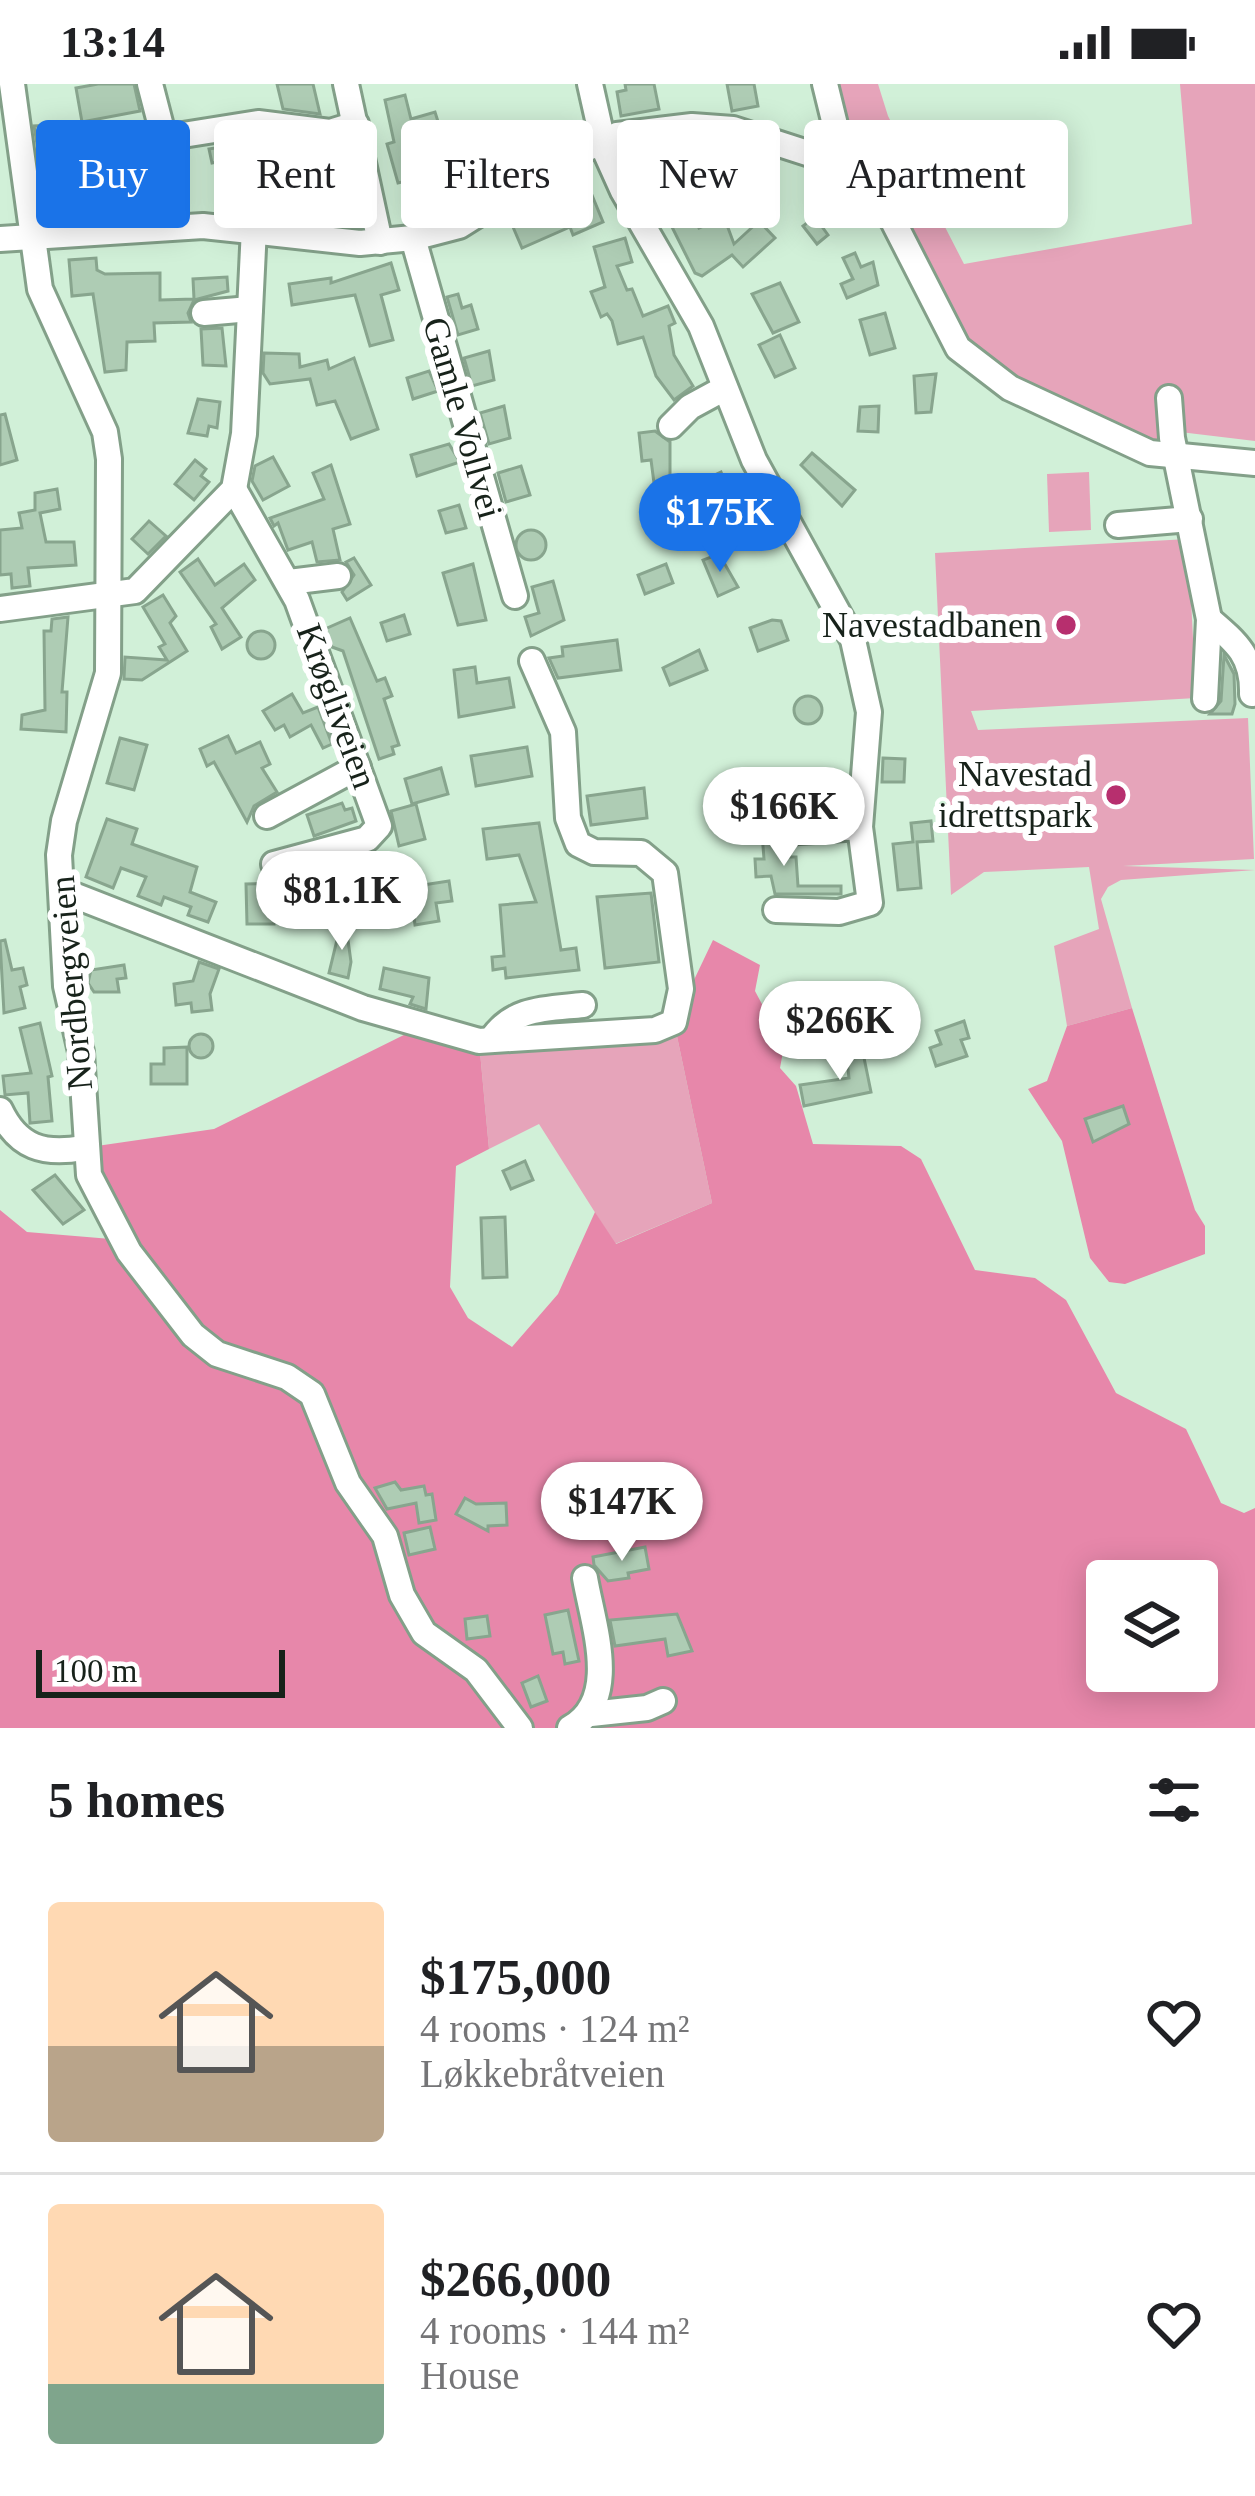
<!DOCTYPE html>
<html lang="en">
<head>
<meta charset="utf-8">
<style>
  body { margin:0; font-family:"Times New Roman",serif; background:#f2f2f2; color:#202124; height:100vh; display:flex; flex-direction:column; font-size:45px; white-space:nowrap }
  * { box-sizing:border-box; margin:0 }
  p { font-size:39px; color:#757577 }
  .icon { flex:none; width:66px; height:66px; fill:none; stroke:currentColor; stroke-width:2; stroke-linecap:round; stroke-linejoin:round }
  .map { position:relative; height:1644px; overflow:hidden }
  .side { display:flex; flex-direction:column; background:#fff; flex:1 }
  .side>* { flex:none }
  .guide { position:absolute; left:36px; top:36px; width:1185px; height:108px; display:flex; gap:24px }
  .fabs { position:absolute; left:1086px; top:1476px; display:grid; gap:24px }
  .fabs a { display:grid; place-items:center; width:132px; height:132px; border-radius:12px; background:#fff; box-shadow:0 6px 30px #0003; font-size:60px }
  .scale { position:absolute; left:36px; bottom:30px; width:249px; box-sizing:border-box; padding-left:12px; border:6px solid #17221a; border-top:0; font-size:33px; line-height:42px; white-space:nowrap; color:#17221a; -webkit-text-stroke:9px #fff; paint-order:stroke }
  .price { position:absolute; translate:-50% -102px; padding:0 27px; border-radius:42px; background:#fff; color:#222; font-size:39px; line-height:78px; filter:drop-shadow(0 3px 6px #0008) }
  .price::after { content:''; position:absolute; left:50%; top:72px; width:36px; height:27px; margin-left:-18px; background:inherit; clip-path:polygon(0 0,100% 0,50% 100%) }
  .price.selected { background:#1a73e8; color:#fff }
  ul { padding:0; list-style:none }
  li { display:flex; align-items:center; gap:36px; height:300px; padding:0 48px }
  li+li { border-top:3px solid #e0e0e0 }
  li span { display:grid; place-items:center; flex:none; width:336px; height:240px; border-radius:12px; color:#555 }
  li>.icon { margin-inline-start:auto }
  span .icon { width:144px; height:144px; fill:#fffc; stroke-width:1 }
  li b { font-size:51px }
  h2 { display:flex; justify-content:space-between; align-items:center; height:144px; padding:0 48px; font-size:51px }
  .tag { padding:0 42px; border-radius:12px; background:#fff; box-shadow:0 6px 30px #0003; font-size:42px; line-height:108px }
  .tag.selected { background:#1a73e8; color:#fff }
  .status { display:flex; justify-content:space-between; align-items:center; height:84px; padding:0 60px; background:#fff; direction:ltr }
  .status svg { height:33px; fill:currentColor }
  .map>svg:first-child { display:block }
</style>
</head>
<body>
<div class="status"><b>13:14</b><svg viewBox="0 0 49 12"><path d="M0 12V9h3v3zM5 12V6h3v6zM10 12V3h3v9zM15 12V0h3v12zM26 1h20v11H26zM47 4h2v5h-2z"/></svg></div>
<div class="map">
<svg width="1255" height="1644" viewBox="0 0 1255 1644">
  <rect width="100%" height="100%" fill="#d1f0d8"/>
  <g fill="#e6a4ba">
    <polygon points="825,0 878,0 888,32 964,180 1192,140 1180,0 1255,0 1255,357 1180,348 1176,376 982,285 847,85"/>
    <polygon points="1089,388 1091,446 1049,448 1047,390"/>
    <polygon points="1188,455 1196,614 971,627 978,646 1248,634 1254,775 1123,782 1255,786 1121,796 1108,803 1101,815 1132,924 1067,942 1054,862 1099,845 1089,783 984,788 951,811 935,469"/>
    <polygon points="674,938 712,1119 615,1160 539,1040 489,1065 479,957"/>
  </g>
  <g fill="#e787aa" fill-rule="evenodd">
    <path d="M713 856 760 881 755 907 784 962 780 984 796 1002 813 1060 901 1062 921 1075 975 1186 1035 1194 1066 1216 1116 1309 1186 1345 1221 1419 1244 1429 1255 1424V1644H0V1126L27 1148 111 1155 83 1064 214 1045 424 941 479 957 489 1065 456 1082 450 1203 468 1234 512 1263 558 1210 595 1128 616 1160 712 1119 674 938ZM1107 1497H1197V1587H1107Z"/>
    <polygon points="1132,924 1195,1126 1205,1142 1205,1170 1125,1200 1109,1198 1090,1174 1062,1057 1028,1005 1047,997 1067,942"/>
  </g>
  <g fill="#aeccb4" stroke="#88a58e" stroke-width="3">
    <polygon points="98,0 134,0 140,27 82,38 76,4"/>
    <polygon points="277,0 313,0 320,30 283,25"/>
    <polygon points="625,0 654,0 659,25 621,32 617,8 626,6"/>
    <polygon points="727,0 754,0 758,22 732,27"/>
    <polygon points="405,11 411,35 435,28 441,47 426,51 431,82 417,86 419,94 398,99 387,60 394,58 385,16"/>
    <polygon points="51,41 62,85 42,90 34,42"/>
    <polygon points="263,56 284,59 289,78 282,79 284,87 227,96 222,77 212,79 209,65"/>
    <polygon points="174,84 176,105 100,112 97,91"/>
    <polygon points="665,86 671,88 699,144 724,133 734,160 759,137 775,154 743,183 732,171 702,192 695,189 650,99"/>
    <polygon points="587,99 603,138 573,151 570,143 522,164 513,143 569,124 563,109"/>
    <polygon points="825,125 833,135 823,144 828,151 817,160 803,142"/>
    <polygon points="625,154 632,178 617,182 627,206 632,205 643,232 668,222 675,239 669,242 674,271 693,302 674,316 656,292 643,253 618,260 612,237 607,230 601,233 591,208 605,203 594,163"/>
    <polygon points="855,169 861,183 873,178 878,201 847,214 841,200 853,195 843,174"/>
    <polygon points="96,174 97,186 105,190 160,189 160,216 194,215 193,195 227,193 228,207 194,216 188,229 191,238 154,239 155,257 127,258 126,286 105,288 93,210 72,212 69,176"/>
    <polygon points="391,179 399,206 381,211 393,256 370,262 355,211 292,221 289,200 331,194 331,199"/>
    <polygon points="780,199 799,238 773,249 752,210"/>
    <polygon points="458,210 462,224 471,221 478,245 458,251 447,213"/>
    <polygon points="885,229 895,264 870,271 860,236"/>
    <polygon points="222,244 226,282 203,281 201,245"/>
    <polygon points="780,251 795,284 775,293 759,261"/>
    <polygon points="489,267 494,296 472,302 464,274"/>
    <polygon points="264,269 299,270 300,283 327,276 329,285 354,274 378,345 351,355 335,317 317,321 310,295 270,300 263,289"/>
    <polygon points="429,287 438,307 413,315 407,294"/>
    <polygon points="936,290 931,328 916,329 914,292"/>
    <polygon points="198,315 220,318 217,344 209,342 207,352 188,349"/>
    <polygon points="504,322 510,354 489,360 480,329"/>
    <polygon points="879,322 878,348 858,347 860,323"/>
    <polygon points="5,330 17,376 0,381 0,331"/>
    <polygon points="655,347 670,358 670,397 654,399 651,376 642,377 639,349"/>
    <polygon points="449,360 460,378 417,392 411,371"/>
    <polygon points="812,369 855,406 842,422 801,381"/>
    <polygon points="273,373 289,402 263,416 252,397 255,382"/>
    <polygon points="195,376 206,385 201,392 209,398 194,416 175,400"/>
    <polygon points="331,381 350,440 333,445 340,476 317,478 312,458 288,466 278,439 274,442 270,434 324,415 313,389"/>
    <polygon points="521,382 530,411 506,418 498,389"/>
    <polygon points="721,388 728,407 704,415 711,439 688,447 674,410"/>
    <polygon points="57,405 60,425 40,429 46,458 74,458 76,481 28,484 30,502 12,504 11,490 0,491 0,446 22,444 19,429 35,426 35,409"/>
    <polygon points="459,421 466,444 446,449 439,427"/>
    <polygon points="149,437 166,452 148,470 132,455"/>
    <circle cx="531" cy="461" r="15"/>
    <polygon points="719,470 738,503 718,512 703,476"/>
    <polygon points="354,474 371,501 347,516 342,508 354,491 346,478"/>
    <polygon points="198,475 215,501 244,480 255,496 222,524 241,553 222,565 211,543 216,540 180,488"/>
    <polygon points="473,480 486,536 458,541 443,489"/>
    <polygon points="666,480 673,499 645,510 638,491"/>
    <polygon points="553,497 564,536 531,552 525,533 539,529 532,503"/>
    <polygon points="163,511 176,532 170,539 187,567 142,596 124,595 125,573 167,576 159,563 165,560 143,523"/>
    <polygon points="404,531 410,550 387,557 381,539"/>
    <polygon points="68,533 62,608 67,608 66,648 21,645 22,631 45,626 44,547 51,547 52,535"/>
    <polygon points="350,534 377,597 385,594 392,612 384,615 399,661 392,663 394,670 379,675 343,567 332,563 325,545"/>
    <polygon points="772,536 781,537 788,556 758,567 750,544"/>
    <circle cx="261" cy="561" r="14"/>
    <polygon points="617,556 621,586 558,594 549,574 563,572 562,563"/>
    <polygon points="699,566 707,586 670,601 663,584"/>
    <polygon points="1224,571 1234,590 1235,620 1232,630 1210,630 1221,617"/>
    <polygon points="475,583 477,599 509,594 514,623 459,633 454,586"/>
    <polygon points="292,610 303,629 318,623 332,660 323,664 311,641 290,653 284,641 275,646 263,627"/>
    <circle cx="808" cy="626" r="14"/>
    <polygon points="228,652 236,669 260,658 270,680 262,684 277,708 254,722 247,738 214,678 207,682 200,665"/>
    <polygon points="120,654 147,661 134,706 107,699"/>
    <polygon points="527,663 532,692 476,702 471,672"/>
    <polygon points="883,674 905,675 904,698 882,698"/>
    <polygon points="441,684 448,710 412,720 405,695"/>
    <polygon points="836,702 837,728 772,736 771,705"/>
    <polygon points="644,704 647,734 591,741 587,712"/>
    <polygon points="342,719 345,726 352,724 356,737 314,752 307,731"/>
    <polygon points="416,720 425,755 399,762 391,727"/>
    <polygon points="107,735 137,745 132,760 197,783 190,808 216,818 208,838 188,831 191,823 164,813 161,821 138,812 146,793 121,784 113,804 86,793"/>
    <polygon points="773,736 770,756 785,764 785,773 796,773 798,802 841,802 841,810 775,810 771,792 756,793 755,775 764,775 761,737"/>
    <polygon points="931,737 933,757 917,758 921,804 898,806 893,760 913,758 911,739"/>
    <polygon points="539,739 561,866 576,864 579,886 506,894 505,884 493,886 492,873 504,872 500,821 536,818 519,771 487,775 483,745"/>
    <polygon points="391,771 395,793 380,795 381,803 343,805 342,780 379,779 378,773"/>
    <polygon points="449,797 452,817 436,819 439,837 415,841 410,803"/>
    <polygon points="273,799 274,840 247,840 246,800"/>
    <polygon points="651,809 659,878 605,884 597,813"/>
    <polygon points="344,827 351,878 348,894 329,889"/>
    <polygon points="5,856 12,886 23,884 27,901 20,903 25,924 4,929 0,857"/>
    <polygon points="199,878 219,885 210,910 212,926 192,928 191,919 176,921 174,900 193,897"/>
    <polygon points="124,881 126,894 117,895 119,908 94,908 88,899 91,886"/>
    <polygon points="384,884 429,894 426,925 410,920 413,913 380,905"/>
    <polygon points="964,937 969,954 961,956 967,972 936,982 930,964 941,960 936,947"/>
    <polygon points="40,939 52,992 48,993 52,1037 30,1039 28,1009 5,1011 3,992 31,989 20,944"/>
    <circle cx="201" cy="962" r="12"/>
    <polygon points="187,963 187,1000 151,1000 151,980 164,980 164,964"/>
    <polygon points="862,964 871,1008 804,1022 800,1001 849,994 846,967"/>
    <polygon points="1123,1022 1129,1040 1093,1058 1085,1035"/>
    <polygon points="525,1077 533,1096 511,1105 503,1087"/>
    <polygon points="55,1091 84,1126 63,1140 33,1106"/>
    <polygon points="505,1133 507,1193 483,1194 481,1134"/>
    <polygon points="395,1398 401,1406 424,1402 426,1411 432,1410 436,1436 419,1439 416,1419 387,1425 375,1404"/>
    <polygon points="465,1414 476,1420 506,1419 507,1441 488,1442 488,1447 456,1430"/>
    <polygon points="430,1443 435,1465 409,1471 404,1449"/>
    <polygon points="645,1463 649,1485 628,1489 629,1494 608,1497 594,1481 593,1473"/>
    <polygon points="568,1526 579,1577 565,1580 563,1568 553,1570 545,1531"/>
    <polygon points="677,1530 692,1567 668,1572 665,1555 615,1562 610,1536"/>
    <polygon points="487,1532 490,1552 467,1555 465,1535"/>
    <polygon points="538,1592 547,1617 531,1623 522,1599"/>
  </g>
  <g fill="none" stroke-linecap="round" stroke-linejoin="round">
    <defs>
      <g id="minor">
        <polyline points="12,0 40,205 105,348 109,375 108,589 64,737 59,771 66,902 81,968 89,1091 129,1168 193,1251 217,1270 287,1293 312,1310 348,1399 385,1452 402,1511 424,1549 476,1586 520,1644"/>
        <polyline points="150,0 164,54 258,39 330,48 356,40"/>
        <polyline points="346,0 380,158"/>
        <polyline points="590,0 605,67 623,107 701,242 754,376 853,556 869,628 860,743 870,819 839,828 776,826"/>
        <polyline points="825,0 839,57 832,77"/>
        <polyline points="413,154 515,512"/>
        <polyline points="0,155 203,142 360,159 413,154 459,142 572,71 617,51 692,42 733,45 832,77 864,97 893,137 958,264 1010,304 1150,369 1255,379"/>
        <polyline points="204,229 250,225"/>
        <polyline points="1169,314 1172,354 1209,535 1205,615"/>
        <polyline points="671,342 690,323 725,304"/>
        <polyline points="234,405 297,516 379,742 367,755 274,780"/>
        <polyline points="1118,441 1190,435"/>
        <polyline points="289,498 338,492"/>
        <polyline points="0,525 135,507 234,405 244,350 254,144"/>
        <path d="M1209 535C1237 559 1253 572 1252 610"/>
        <polyline points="267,732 358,683"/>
        <polyline points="784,748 860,743"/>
        <polyline points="63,807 363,924 479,957 655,946 674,938 681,905 665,789 641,769 594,768 578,760 568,734 563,648 532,577"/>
        <path d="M491 956C513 923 546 925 583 921"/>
        <path d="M0 1026C18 1064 44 1071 83 1064"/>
        <polyline points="591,1630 647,1624 663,1617"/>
        <path d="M570 1644C621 1616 593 1541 585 1494"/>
      </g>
    </defs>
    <use href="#minor" stroke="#83a089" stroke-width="30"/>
    <use href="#minor" stroke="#fff" stroke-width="24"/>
  </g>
  <g fill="#b72f6e" stroke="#fff" stroke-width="4.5">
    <circle cx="1066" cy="541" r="12"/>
    <circle cx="1116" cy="711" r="12"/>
  </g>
  <g text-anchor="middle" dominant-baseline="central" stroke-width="12" stroke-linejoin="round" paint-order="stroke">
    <g font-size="36" fill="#17221a" stroke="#fff">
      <text transform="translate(463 334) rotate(74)">Gamle Vollvei</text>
      <text transform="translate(337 622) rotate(70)">Krøgliveien</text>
      <text transform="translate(71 899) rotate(-95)">Nordbergveien</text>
    </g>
    <g font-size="36" fill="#17221a" stroke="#fff" text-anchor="end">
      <text x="1042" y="541">Navestadbanen</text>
      <text x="1092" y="690">Navestad<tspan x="1092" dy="41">idrettspark</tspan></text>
    </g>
  </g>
</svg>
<div class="fabs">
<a><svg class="icon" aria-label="layers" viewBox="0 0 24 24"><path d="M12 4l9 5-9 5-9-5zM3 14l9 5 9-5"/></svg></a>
</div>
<div class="scale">100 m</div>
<b class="price selected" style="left:720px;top:491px">$175K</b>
<b class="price" style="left:784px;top:785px">$166K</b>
<b class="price" style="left:342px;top:869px">$81.1K</b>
<b class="price" style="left:840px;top:999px">$266K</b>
<b class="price" style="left:622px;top:1480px">$147K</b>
<div class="guide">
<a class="tag selected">Buy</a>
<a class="tag">Rent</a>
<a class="tag">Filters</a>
<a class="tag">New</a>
<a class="tag">Apartment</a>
</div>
</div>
<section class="side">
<h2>5 homes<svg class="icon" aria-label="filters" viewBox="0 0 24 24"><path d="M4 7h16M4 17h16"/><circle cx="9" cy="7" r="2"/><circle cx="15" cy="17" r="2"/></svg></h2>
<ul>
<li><span style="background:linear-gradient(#ffd9b3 60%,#b9a48a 0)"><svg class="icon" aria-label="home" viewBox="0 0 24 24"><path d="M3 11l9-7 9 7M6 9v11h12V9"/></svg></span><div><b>$175,000</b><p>4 rooms · 124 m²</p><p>Løkkebråtveien</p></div><svg class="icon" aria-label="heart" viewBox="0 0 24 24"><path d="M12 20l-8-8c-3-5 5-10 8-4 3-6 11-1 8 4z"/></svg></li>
<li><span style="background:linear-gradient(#ffd9b3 75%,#7fa58c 0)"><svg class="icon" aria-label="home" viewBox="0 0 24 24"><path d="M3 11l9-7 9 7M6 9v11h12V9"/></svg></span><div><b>$266,000</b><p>4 rooms · 144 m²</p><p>House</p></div><svg class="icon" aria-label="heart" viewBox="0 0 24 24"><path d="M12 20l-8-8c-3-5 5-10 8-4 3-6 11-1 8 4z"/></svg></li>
</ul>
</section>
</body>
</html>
